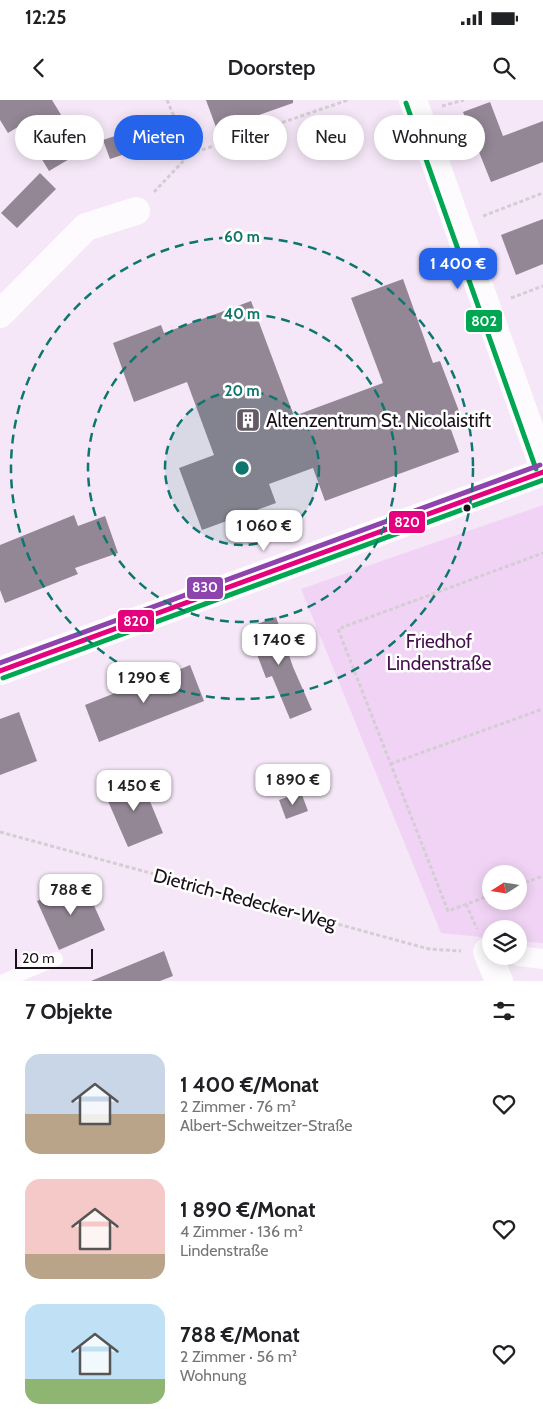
<!DOCTYPE html>
<html lang="de">
<head>
<meta charset="utf-8">
<style>
  body { margin:0; font-family:Cabin,sans-serif; background:#f6f6f6; color:#202124; height:100vh; display:flex; flex-direction:column; font-size:19px; white-space:nowrap }
  * { box-sizing:border-box; margin:0 }
  p { font-size:16px; color:#757577 }
  .icon { flex:none; width:28px; height:28px; fill:none; stroke:currentColor; stroke-width:2; stroke-linecap:round; stroke-linejoin:round }
  .map { position:relative; height:881px; overflow:hidden }
  .drawer { display:flex; flex-direction:column; background:#fff; flex:1 }
  .drawer>* { flex:none }
  .top-card { position:absolute; left:15px; top:15px; width:514px; height:45px; display:flex; gap:10px }
  .needle { width:32px; rotate:258deg }
  .buttons { position:absolute; left:482px; top:765px; display:grid; gap:10px }
  .buttons a { display:grid; place-items:center; width:45px; height:45px; border-radius:50%; background:#fff; box-shadow:0 2px 12px #0003; font-size:25px }
  .scale { position:absolute; left:15px; bottom:12px; width:78px; box-sizing:border-box; padding-left:5px; border:2px solid #180f19; border-top:0; font-size:14px; line-height:18px; white-space:nowrap; color:#180f19; -webkit-text-stroke:4px #fff; paint-order:stroke }
  .price { position:absolute; translate:-50% -42px; padding:0 11px; border-radius:10px; background:#fff; color:#222; font-size:16px; line-height:32px; filter:drop-shadow(0 1px 2px #0008) }
  .price::after { content:''; position:absolute; left:50%; top:30px; width:15px; height:11px; margin-left:-8px; background:inherit; clip-path:polygon(0 0,100% 0,50% 100%) }
  .price.on { background:#2563eb; color:#fff }
  ul { padding:0; list-style:none }
  li { display:flex; align-items:center; gap:15px; height:125px; padding:0 25px }
  li span { display:grid; place-items:center; flex:none; width:140px; height:100px; border-radius:15px; color:#555 }
  li>.icon { margin-inline-start:auto }
  span .icon { width:60px; height:60px; fill:#fffc; stroke-width:1 }
  li b { font-size:21px }
  h2 { display:flex; justify-content:space-between; align-items:center; height:60px; padding:0 25px; font-size:21px }
  .chip { padding:0 18px; border-radius:22px; background:#fff; box-shadow:0 2px 12px #0003; font-size:18px; line-height:45px }
  .chip.on { background:#2563eb; color:#fff }
  .status { display:flex; justify-content:space-between; align-items:center; height:35px; padding:0 25px; background:#fff; direction:ltr }
  .status svg { height:14px; fill:currentColor }
  header { display:flex; justify-content:space-between; align-items:center; height:65px; padding:0 25px; background:#fff; font-size:22px; font-weight:600 }
  .map>svg:first-child { display:block }
</style>
</head>
<body>
<div class="status"><b>12:25</b><svg viewBox="0 0 49 12"><path d="M0 12V9h3v3zM5 12V6h3v6zM10 12V3h3v9zM15 12V0h3v12zM26 1h20v11H26zM47 4h2v5h-2z"/></svg></div>
<header><svg class="icon" aria-label="back" viewBox="0 0 24 24"><path d="M15 5l-7 7 7 7"/></svg>Doorstep<svg class="icon" aria-label="search" viewBox="0 0 24 24"><circle cx="10" cy="10" r="6"/><path d="M15 15l6 6"/></svg></header>
<div class="map">
<svg width="543" height="881" viewBox="0 0 543 881">
  <rect width="100%" height="100%" fill="#f5e7f7"/>
  <path fill="#f1d4f5" fill-rule="evenodd" d="M543 405V843L519 841V829H491V838L441 833 301 489ZM491 774H519V801H491Z"/>
  <g fill="#938695">
    <polygon points="0,0 52,0 83,51 49,71 21,25 8,33 0,20"/>
    <polygon points="206,0 293,0 293,3 217,30"/>
    <polygon points="490,2 503,36 543,21 543,62 491,82 463,12"/>
    <polygon points="139,28 146,47 110,59 103,40"/>
    <polygon points="40,73 56,89 17,128 1,113"/>
    <polygon points="543,119 543,164 516,175 501,135"/>
    <polygon points="403,179 433,263 440,261 462,319 449,324 459,352 325,401 313,368 269,384 276,403 202,430 179,368 214,355 187,282 134,302 113,243 161,225 164,233 251,201 294,316 383,283 351,198"/>
    <polygon points="74,415 78,426 105,416 118,453 75,468 78,474 5,503 0,490 0,445"/>
    <polygon points="276,517 293,567 312,610 290,619 272,576 266,578 247,528"/>
    <polygon points="190,565 204,601 99,642 85,605 120,591 121,594"/>
    <polygon points="19,612 37,661 0,675 0,619"/>
    <polygon points="140,677 163,733 128,747 104,692"/>
    <polygon points="301,692 308,711 286,719 279,700"/>
    <polygon points="83,781 105,830 59,850 37,801"/>
    <polygon points="164,851 173,876 160,881 91,881"/>
  </g>
  <g fill="none" stroke-linecap="round" stroke-linejoin="round">
    <g stroke="#d3ced3" stroke-width="3" stroke-dasharray="4 2.5" stroke-linecap="butt">
      <polyline points="167,0 190,54"/>
      <polyline points="442,6 464,0"/>
      <polyline points="154,92 190,54 348,0"/>
      <polyline points="483,116 543,93"/>
      <polyline points="511,198 543,186"/>
      <polyline points="390,664 543,609"/>
      <polyline points="0,732 429,849 461,851"/>
      <polyline points="519,785 543,776"/>
      <polyline points="491,795 448,811 338,529 543,453"/>
      <polyline points="466,804 477,829"/>
    </g>
    <polyline stroke="#fefbfe" stroke-width="14" points="4,881 56,859"/>
    <polyline stroke="#fefbfe" stroke-width="20" points="519,856 543,859"/>
    <g stroke="#fefbfe" stroke-width="28">
      <polyline points="413,0 543,366"/>
      <polyline points="0,214 86,127 136,111"/>
      <polyline points="0,571 543,372"/>
      <polyline points="487,852 499,881"/>
    </g>
    <defs>
      <polyline id="bus-1" points="0,571 543,372"/>
      <g id="bus-2">
        <polyline points="406,3 536,369"/>
        <polyline points="3,578 543,380"/>
      </g>
      <polyline id="bus-3" points="0,563 540,365"/>
    </defs>
    <use href="#bus-1" stroke="#fff" stroke-width="9"/>
    <use href="#bus-2" stroke="#fff" stroke-width="9"/>
    <use href="#bus-3" stroke="#fff" stroke-width="9"/>
    <use href="#bus-1" stroke="#e5007d" stroke-width="5"/>
    <use href="#bus-2" stroke="#00a651" stroke-width="5"/>
    <use href="#bus-3" stroke="#8e44ad" stroke-width="5"/>
  </g>
  <circle cx="242" cy="368" r="77" fill="#0f766e" fill-opacity=".12"/>
  <g fill="none" stroke="#0f766e" stroke-width="2.5" stroke-dasharray="9 6">
    <circle cx="242" cy="368" r="77"/>
    <circle cx="242" cy="368" r="154"/>
    <circle cx="242" cy="368" r="231"/>
  </g>
  <defs>
    <symbol id="building-square" viewBox="-11 -11 22 22"><rect x="-9" y="-9" width="18" height="18" rx="4" fill="#655b67" stroke="#fff"/><path d="M-4-6H4V6H1V3H-1V6H-4ZM-2.5-4.3h1.7v1.8h-1.7ZM.8-4.3h1.7v1.8H.8ZM-2.5-1h1.7V.8h-1.7ZM.8-1h1.7V.8H.8Z" fill="#fff"/></symbol>
  </defs>
  <g fill-rule="evenodd">
    <use href="#building-square" x="234" y="306" width="28" height="28"/>
  </g>
  <circle fill="#180f19" stroke="#fff" stroke-width="2" cx="467" cy="408" r="4.5"/>
  <g text-anchor="middle" dominant-baseline="central" stroke-width="5" stroke-linejoin="round" paint-order="stroke">
    <g font-size="19" fill="#180f19" stroke="#fff" text-anchor="start">
      <text x="266" y="320">Altenzentrum St. Nicolaistift</text>
    </g>
    <g font-size="19" fill="#460f4e" stroke="#fff">
      <text x="439" y="541">Friedhof<tspan x="439" dy="22">Lindenstraße</tspan></text>
    </g>
    <g font-size="19" fill="#180f19" stroke="#fff">
      <text transform="translate(245 799) rotate(15)">Dietrich-Redecker-Weg</text>
    </g>
  </g>
  <circle cx="242" cy="368" r="8" fill="#0f766e" stroke="#fff" stroke-width="2.5"/>
  <g font-size="15" text-anchor="middle" font-weight="bold" fill="#0f766e" stroke="#fff" stroke-width="5" stroke-linejoin="round" paint-order="stroke">
    <text x="242" y="142">60 m</text>
    <text x="242" y="219">40 m</text>
    <text x="242" y="296">20 m</text>
  </g>
  <g stroke="#fff" stroke-width="2">
    <rect x="465" y="209" width="38" height="24" rx="5" fill="#00a651"/>
    <rect x="388" y="410" width="38" height="24" rx="5" fill="#e5007d"/>
    <rect x="186" y="476" width="38" height="24" rx="5" fill="#8e44ad"/>
    <rect x="117" y="509" width="38" height="24" rx="5" fill="#e5007d"/>
  </g>
  <g font-size="14" text-anchor="middle" font-weight="bold" fill="#fff">
    <text x="484" y="226">802</text>
    <text x="407" y="427">820</text>
    <text x="205" y="492">830</text>
    <text x="136" y="526">820</text>
  </g>
</svg>
<div class="buttons">
<a><svg class="needle" viewBox="-14 -14 28 28"><path d="M0-13l5 13h-10z" fill="#e53935"/><path d="M0 13l5-13h-10z" fill="#757577"/></svg></a>
<a><svg class="icon" aria-label="layers" viewBox="0 0 24 24"><path d="M12 4l9 5-9 5-9-5zM3 14l9 5 9-5"/></svg></a>
</div>
<div class="scale">20 m</div>
<b class="price on" style="left:458px;top:190px">1 400 €</b>
<b class="price" style="left:264px;top:452px">1 060 €</b>
<b class="price" style="left:279px;top:566px">1 740 €</b>
<b class="price" style="left:144px;top:604px">1 290 €</b>
<b class="price" style="left:293px;top:706px">1 890 €</b>
<b class="price" style="left:134px;top:712px">1 450 €</b>
<b class="price" style="left:71px;top:816px">788 €</b>
<div class="top-card">
<a class="chip">Kaufen</a>
<a class="chip on">Mieten</a>
<a class="chip">Filter</a>
<a class="chip">Neu</a>
<a class="chip">Wohnung</a>
</div>
</div>
<section class="drawer">
<h2>7 Objekte<svg class="icon" aria-label="filters" viewBox="0 0 24 24"><path d="M4 7h16M4 17h16"/><circle cx="9" cy="7" r="2"/><circle cx="15" cy="17" r="2"/></svg></h2>
<ul>
<li><span style="background:linear-gradient(#c9d6e8 60%,#b9a48a 0)"><svg class="icon" aria-label="home" viewBox="0 0 24 24"><path d="M3 11l9-7 9 7M6 9v11h12V9"/></svg></span><div><b>1 400 €/Monat</b><p>2 Zimmer · 76 m²</p><p>Albert-Schweitzer-Straße</p></div><svg class="icon" aria-label="heart" viewBox="0 0 24 24"><path d="M12 20l-8-8c-3-5 5-10 8-4 3-6 11-1 8 4z"/></svg></li>
<li><span style="background:linear-gradient(#f6c9c9 75%,#b9a48a 0)"><svg class="icon" aria-label="home" viewBox="0 0 24 24"><path d="M3 11l9-7 9 7M6 9v11h12V9"/></svg></span><div><b>1 890 €/Monat</b><p>4 Zimmer · 136 m²</p><p>Lindenstraße</p></div><svg class="icon" aria-label="heart" viewBox="0 0 24 24"><path d="M12 20l-8-8c-3-5 5-10 8-4 3-6 11-1 8 4z"/></svg></li>
<li><span style="background:linear-gradient(#bfe0f5 75%,#8fb573 0)"><svg class="icon" aria-label="home" viewBox="0 0 24 24"><path d="M3 11l9-7 9 7M6 9v11h12V9"/></svg></span><div><b>788 €/Monat</b><p>2 Zimmer · 56 m²</p><p>Wohnung</p></div><svg class="icon" aria-label="heart" viewBox="0 0 24 24"><path d="M12 20l-8-8c-3-5 5-10 8-4 3-6 11-1 8 4z"/></svg></li>
</ul>
</section>
</body>
</html>
